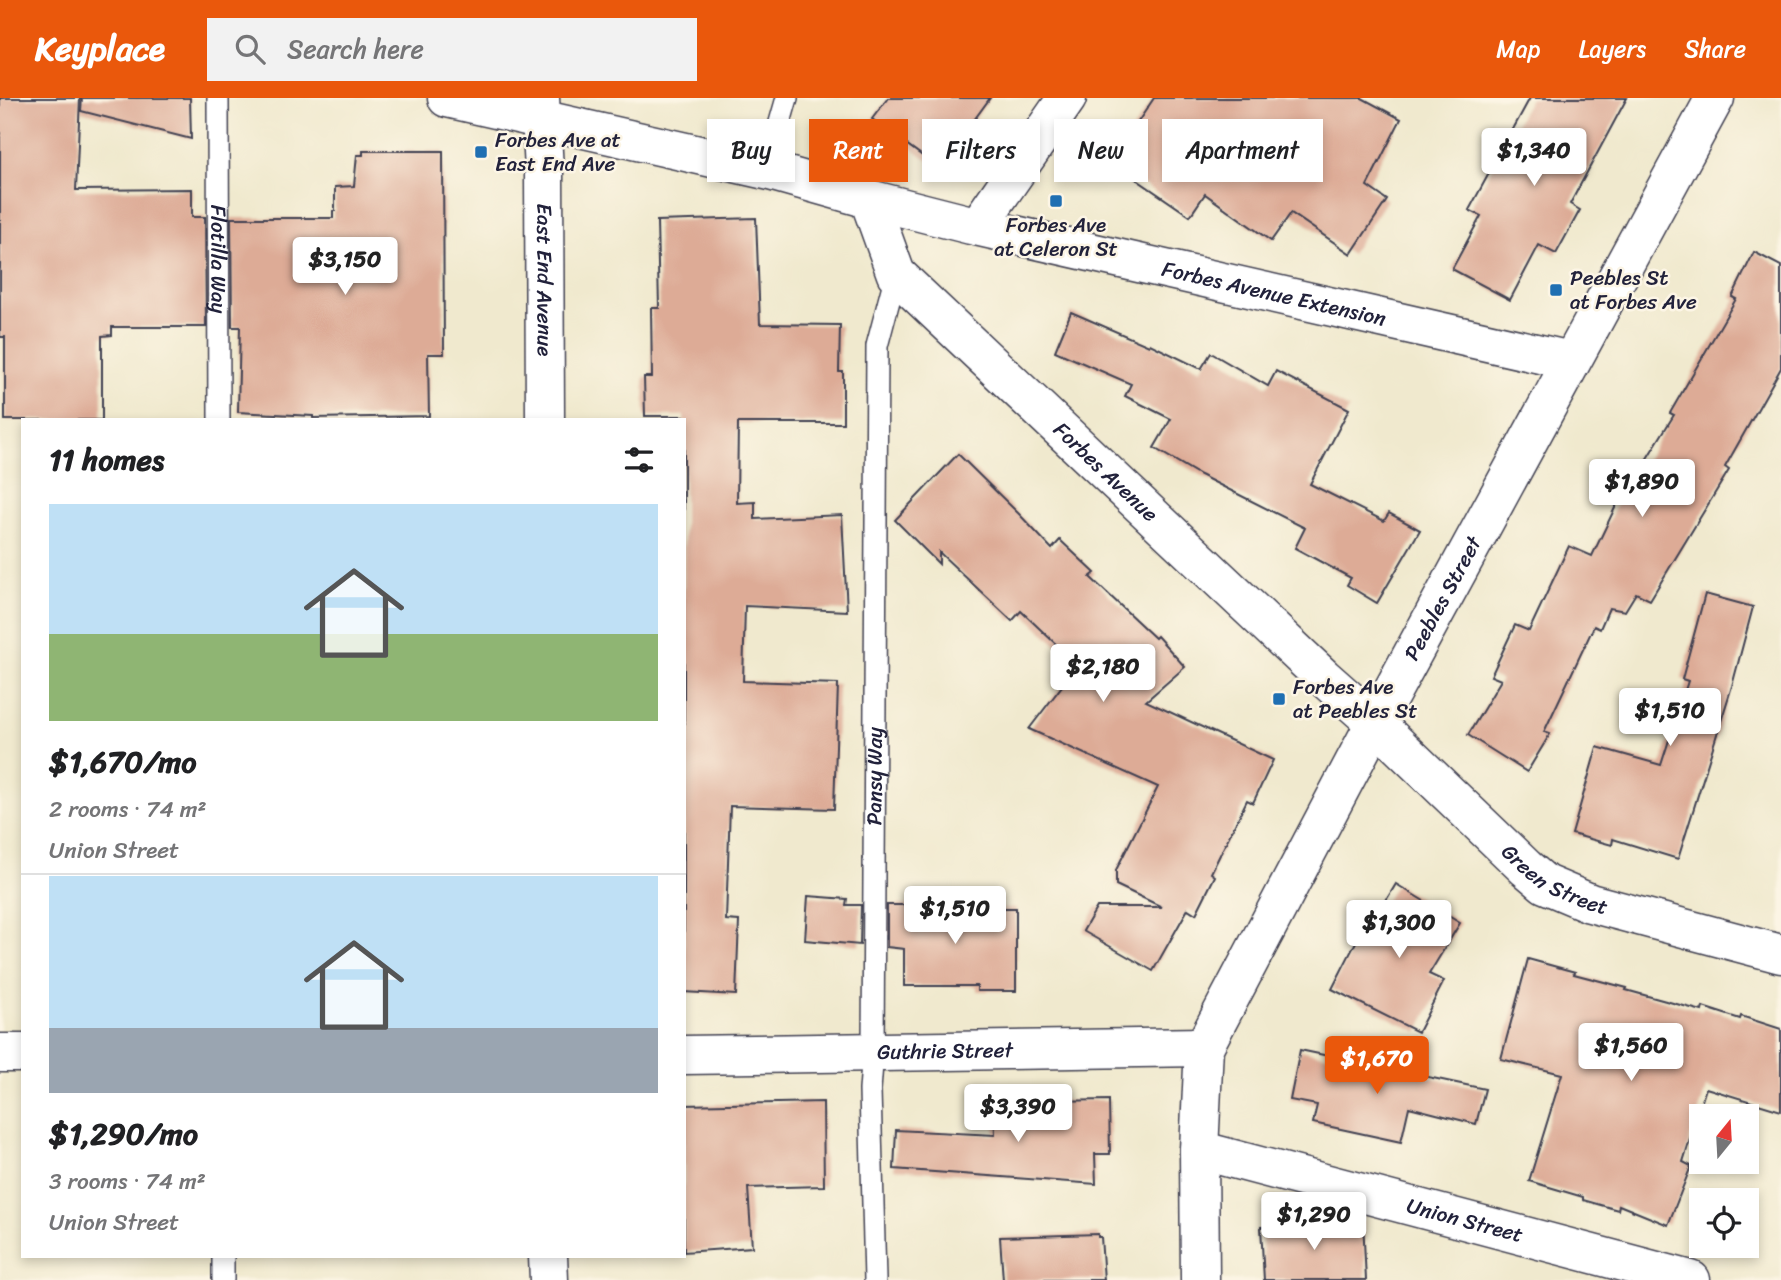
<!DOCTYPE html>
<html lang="en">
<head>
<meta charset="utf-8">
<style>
  body { margin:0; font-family:Sriracha,sans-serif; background:#f2f2f2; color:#202124; height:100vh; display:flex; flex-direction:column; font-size:26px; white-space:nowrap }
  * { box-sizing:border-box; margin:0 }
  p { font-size:23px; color:#757577 }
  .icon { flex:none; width:38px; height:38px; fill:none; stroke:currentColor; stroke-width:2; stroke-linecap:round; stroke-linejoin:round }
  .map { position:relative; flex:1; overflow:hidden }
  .details { position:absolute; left:21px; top:320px; width:665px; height:840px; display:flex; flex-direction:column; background:#fff; border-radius:0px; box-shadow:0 4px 10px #0003 }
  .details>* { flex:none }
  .hud { position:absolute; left:707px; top:21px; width:665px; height:63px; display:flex; gap:14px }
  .needle { width:46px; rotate:18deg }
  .buttons { position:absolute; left:1689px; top:1006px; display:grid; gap:14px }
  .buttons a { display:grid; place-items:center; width:70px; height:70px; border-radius:0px; background:#fff; box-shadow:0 4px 10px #0003; font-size:35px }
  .price { position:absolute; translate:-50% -60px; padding:0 16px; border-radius:7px; background:#fff; color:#222; font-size:23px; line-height:46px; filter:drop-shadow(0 2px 4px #0008) }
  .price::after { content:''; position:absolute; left:50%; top:42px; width:21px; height:16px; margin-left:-10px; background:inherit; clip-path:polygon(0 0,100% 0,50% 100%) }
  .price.current { background:#ea580c; color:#fff }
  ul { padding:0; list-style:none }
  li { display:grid; align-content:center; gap:14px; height:371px; padding:0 28px }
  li+li { border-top:2px solid #e0e0e0 }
  li span { display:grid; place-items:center; height:217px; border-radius:0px; color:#555 }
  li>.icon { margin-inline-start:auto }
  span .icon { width:126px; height:126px; fill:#fffc; stroke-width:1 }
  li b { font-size:30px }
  h2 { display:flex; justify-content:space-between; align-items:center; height:84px; padding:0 28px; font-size:30px }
  .pill { padding:0 24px; border-radius:0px; background:#fff; box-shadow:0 4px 10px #0003; font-size:24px; line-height:63px }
  .pill.current { background:#ea580c; color:#fff }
  header { display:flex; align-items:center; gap:42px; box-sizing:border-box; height:98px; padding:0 35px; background:#ea580c; color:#fff }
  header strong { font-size:33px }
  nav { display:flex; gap:38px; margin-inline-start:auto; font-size:24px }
  .search { width:490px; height:63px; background:#f2f2f2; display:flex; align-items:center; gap:18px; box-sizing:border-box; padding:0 24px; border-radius:0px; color:#757577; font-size:26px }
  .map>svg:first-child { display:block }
</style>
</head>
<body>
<header>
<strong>Keyplace</strong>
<div class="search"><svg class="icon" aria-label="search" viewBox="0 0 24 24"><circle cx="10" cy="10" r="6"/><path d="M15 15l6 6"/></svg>Search here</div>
<nav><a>Map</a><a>Layers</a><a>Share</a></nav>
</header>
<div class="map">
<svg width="1781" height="1182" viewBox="0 0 1781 1182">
  <rect width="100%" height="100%" fill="#fcf5e5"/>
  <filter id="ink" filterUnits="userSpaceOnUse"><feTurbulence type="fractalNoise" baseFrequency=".0143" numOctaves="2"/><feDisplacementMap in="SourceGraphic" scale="14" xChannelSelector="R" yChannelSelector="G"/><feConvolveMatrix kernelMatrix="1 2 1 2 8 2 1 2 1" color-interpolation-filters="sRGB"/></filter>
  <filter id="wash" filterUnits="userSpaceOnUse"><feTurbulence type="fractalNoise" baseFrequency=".00686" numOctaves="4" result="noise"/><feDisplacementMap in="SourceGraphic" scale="28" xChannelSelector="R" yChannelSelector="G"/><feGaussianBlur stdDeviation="1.57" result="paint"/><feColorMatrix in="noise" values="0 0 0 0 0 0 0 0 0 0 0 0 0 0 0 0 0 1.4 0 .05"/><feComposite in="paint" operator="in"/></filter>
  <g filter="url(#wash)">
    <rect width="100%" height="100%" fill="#f0e9ce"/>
    <g id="blocks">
      <g fill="#ddab96">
        <polygon points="0,0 80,0 76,92 192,91 192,119 205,119 206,229 112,229 112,237 102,238 102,322 5,322 5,239 0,239"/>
        <polygon points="82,0 190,0 191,41 81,13"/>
        <polygon points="888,0 990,0 939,70 872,21"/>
        <polygon points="1154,0 1362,0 1401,21 1367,88 1387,102 1351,156 1291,115 1271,143 1205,96 1190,118 1111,64"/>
        <polygon points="1530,0 1627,0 1570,106 1580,112 1556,156 1539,147 1510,202 1452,171 1481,118 1469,112"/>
        <polygon points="363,53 443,53 444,256 428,256 429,318 313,320 313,318 238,314 240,229 232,229 231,120 333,120 333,113 335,113 335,89 354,88 357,57 363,57"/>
        <polygon points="756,120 760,226 840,227 839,274 843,274 843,325 738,325 737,405 755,404 755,421 842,417 847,513 745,508 743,583 838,586 834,711 730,708 726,822 739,823 736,897 684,894 684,318 645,318 644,279 652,279 651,210 659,210 657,123"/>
        <polygon points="1754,154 1781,168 1781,270 1725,369 1729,372 1650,502 1636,495 1625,513 1609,510 1600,531 1594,528 1544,634 1550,636 1527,674 1468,637 1501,582 1491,578 1515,527 1529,533 1569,448 1592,458 1625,389 1628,391 1674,317 1670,315 1736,201 1732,199"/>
        <polygon points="1071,214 1149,248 1150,246 1201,271 1211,255 1268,288 1276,273 1349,311 1310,386 1384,423 1389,415 1420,432 1377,505 1347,487 1351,480 1295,450 1305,430 1200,377 1154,350 1171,321 1125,298 1131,286 1055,253"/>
        <polygon points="958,356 1019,416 1052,451 1060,442 1095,475 1090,479 1155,540 1157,538 1185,569 1146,603 1273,662 1253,705 1247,702 1211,775 1215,778 1196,816 1188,811 1153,873 1083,833 1097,809 1162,809 1116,787 1116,772 1158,689 1029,631 1078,567 1021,513 1012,523 939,454 939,466 895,422"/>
        <polygon points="1705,496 1753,509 1732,588 1678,761 1613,741 1612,747 1572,736 1597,649 1661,667 1688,583 1682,581"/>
        <polygon points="1396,786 1460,825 1429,876 1444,883 1418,934 1332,891 1358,840 1362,842"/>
        <polygon points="808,798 847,801 846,807 861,807 860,847 805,842"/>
        <polygon points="887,807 945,807 945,810 1016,810 1016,893 977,893 977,888 904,888 904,851 887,849"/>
        <polygon points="1528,861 1575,874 1574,876 1627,890 1626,892 1702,913 1703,909 1740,921 1741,918 1781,931 1781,1013 1706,990 1683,1064 1691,1068 1668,1127 1619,1107 1618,1112 1583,1102 1583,1099 1529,1083 1562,976 1501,961"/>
        <polygon points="1300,952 1485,991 1476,1026 1409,1009 1401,1044 1313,1025 1317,1007 1290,1002"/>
        <polygon points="1109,1002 1110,1056 1095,1056 1096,1086 894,1071 896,1032 995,1037 994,1004"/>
        <polygon points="823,1004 824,1088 748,1090 752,1149 684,1154 684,1007"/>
        <polygon points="1363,1123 1366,1182 1264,1182 1261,1129"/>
        <polygon points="1098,1136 1098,1139 1101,1139 1104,1182 1003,1182 1000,1139"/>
      </g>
    </g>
  </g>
  <g filter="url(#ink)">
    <use href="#blocks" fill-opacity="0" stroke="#414051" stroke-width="2"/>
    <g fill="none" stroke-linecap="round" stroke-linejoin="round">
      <defs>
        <g id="service">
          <path id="s1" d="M218 0 219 322"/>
          <polyline points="770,73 777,35 787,0"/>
          <polyline points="223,1158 223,1182"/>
          <path id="s2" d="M875 1182 870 992 873 953 877 248 896 176"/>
        </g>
        <g id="minor">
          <path id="s3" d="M540 0 544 72 545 322"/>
          <polyline points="978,128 1067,0"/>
          <polyline points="0,955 23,955"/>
          <path id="s4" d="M684 957 1204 949"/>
          <path id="s5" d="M1199 1052 1691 1182"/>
          <polyline points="548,1158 549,1182"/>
          <path id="s6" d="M1200 1182 1199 1052 1204 949 1375 625 1526 770 1545 786 1590 805 1781 856"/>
        </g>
        <g id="tertiary">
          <path id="s7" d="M447 0 770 73 869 101 971 127 1571 263"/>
          <path id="s8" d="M869 101 896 176 1323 579 1375 625 1715 0"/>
        </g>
      </defs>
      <use href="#service" stroke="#414051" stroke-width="24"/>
      <use href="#minor" stroke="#414051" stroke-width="41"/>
      <use href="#tertiary" stroke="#414051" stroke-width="41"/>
      <use href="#service" stroke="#fff" stroke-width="21"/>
      <use href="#minor" stroke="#fff" stroke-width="38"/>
      <use href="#tertiary" stroke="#fff" stroke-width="38"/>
    </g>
  </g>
  <g fill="#1f6fb2" stroke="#fcf5e5" stroke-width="2.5">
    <rect x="474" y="47" width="14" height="14" rx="3.5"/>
    <rect x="1049" y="96" width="14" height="14" rx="3.5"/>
    <rect x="1549" y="185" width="14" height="14" rx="3.5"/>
    <rect x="1272" y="594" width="14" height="14" rx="3.5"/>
  </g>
  <g text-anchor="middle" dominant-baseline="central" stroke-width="5" stroke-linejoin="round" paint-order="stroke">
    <g font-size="21" fill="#22223b" stroke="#fcf5e5" text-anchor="start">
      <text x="495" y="42">Forbes Ave at<tspan x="495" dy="24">East End Ave</tspan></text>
      <text x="1056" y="127" text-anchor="middle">Forbes Ave<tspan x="1056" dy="24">at Celeron St</tspan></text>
      <text x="1570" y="180">Peebles St<tspan x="1570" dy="24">at Forbes Ave</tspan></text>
      <text x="1293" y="589">Forbes Ave<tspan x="1293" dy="24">at Peebles St</tspan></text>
    </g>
    <g font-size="21" fill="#22223b" stroke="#fcf5e5">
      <text stroke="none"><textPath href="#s1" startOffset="161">Flotilla Way</textPath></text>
      <text stroke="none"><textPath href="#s3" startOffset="182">East End Avenue</textPath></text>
      <text stroke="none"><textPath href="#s7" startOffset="850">Forbes Avenue Extension</textPath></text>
      <text stroke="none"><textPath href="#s8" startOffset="368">Forbes Avenue</textPath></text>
      <text stroke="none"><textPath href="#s8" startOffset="878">Peebles Street</textPath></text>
      <text stroke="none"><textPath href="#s2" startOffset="504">Pansy Way</textPath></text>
      <text stroke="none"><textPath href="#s6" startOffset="840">Green Street</textPath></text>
      <text stroke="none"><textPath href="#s4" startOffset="261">Guthrie Street</textPath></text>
      <text stroke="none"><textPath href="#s5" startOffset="275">Union Street</textPath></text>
    </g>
  </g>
</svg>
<div class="buttons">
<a><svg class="needle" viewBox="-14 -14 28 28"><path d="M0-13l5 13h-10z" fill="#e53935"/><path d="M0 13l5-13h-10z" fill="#757577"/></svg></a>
<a><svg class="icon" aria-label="locate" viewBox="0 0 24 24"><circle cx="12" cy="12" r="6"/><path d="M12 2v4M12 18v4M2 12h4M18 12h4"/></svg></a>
</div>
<b class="price" style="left:1534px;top:90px">$1,340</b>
<b class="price" style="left:345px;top:199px">$3,150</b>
<b class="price" style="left:1642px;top:421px">$1,890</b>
<b class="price" style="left:1103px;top:606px">$2,180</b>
<b class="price" style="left:1670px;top:650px">$1,510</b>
<b class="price" style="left:955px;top:848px">$1,510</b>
<b class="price" style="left:1399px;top:862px">$1,300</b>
<b class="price" style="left:1631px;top:985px">$1,560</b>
<b class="price current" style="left:1377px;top:998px">$1,670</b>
<b class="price" style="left:1018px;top:1046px">$3,390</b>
<b class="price" style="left:1314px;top:1154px">$1,290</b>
<div class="hud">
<a class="pill">Buy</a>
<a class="pill current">Rent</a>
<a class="pill">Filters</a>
<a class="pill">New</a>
<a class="pill">Apartment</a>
</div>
<section class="details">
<h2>11 homes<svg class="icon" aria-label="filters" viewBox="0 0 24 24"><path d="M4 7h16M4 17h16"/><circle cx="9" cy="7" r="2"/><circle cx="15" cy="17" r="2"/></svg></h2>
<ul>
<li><span style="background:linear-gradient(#bfe0f5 60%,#8fb573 0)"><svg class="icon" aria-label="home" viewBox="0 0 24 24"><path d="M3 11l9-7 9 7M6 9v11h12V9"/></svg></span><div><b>$1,670/mo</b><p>2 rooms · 74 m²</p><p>Union Street</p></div></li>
<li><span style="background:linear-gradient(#bfe0f5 70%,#9aa5b1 0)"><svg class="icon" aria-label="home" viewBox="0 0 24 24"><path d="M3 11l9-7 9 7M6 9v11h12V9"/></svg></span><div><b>$1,290/mo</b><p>3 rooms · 74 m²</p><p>Union Street</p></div></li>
</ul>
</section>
</div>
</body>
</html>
